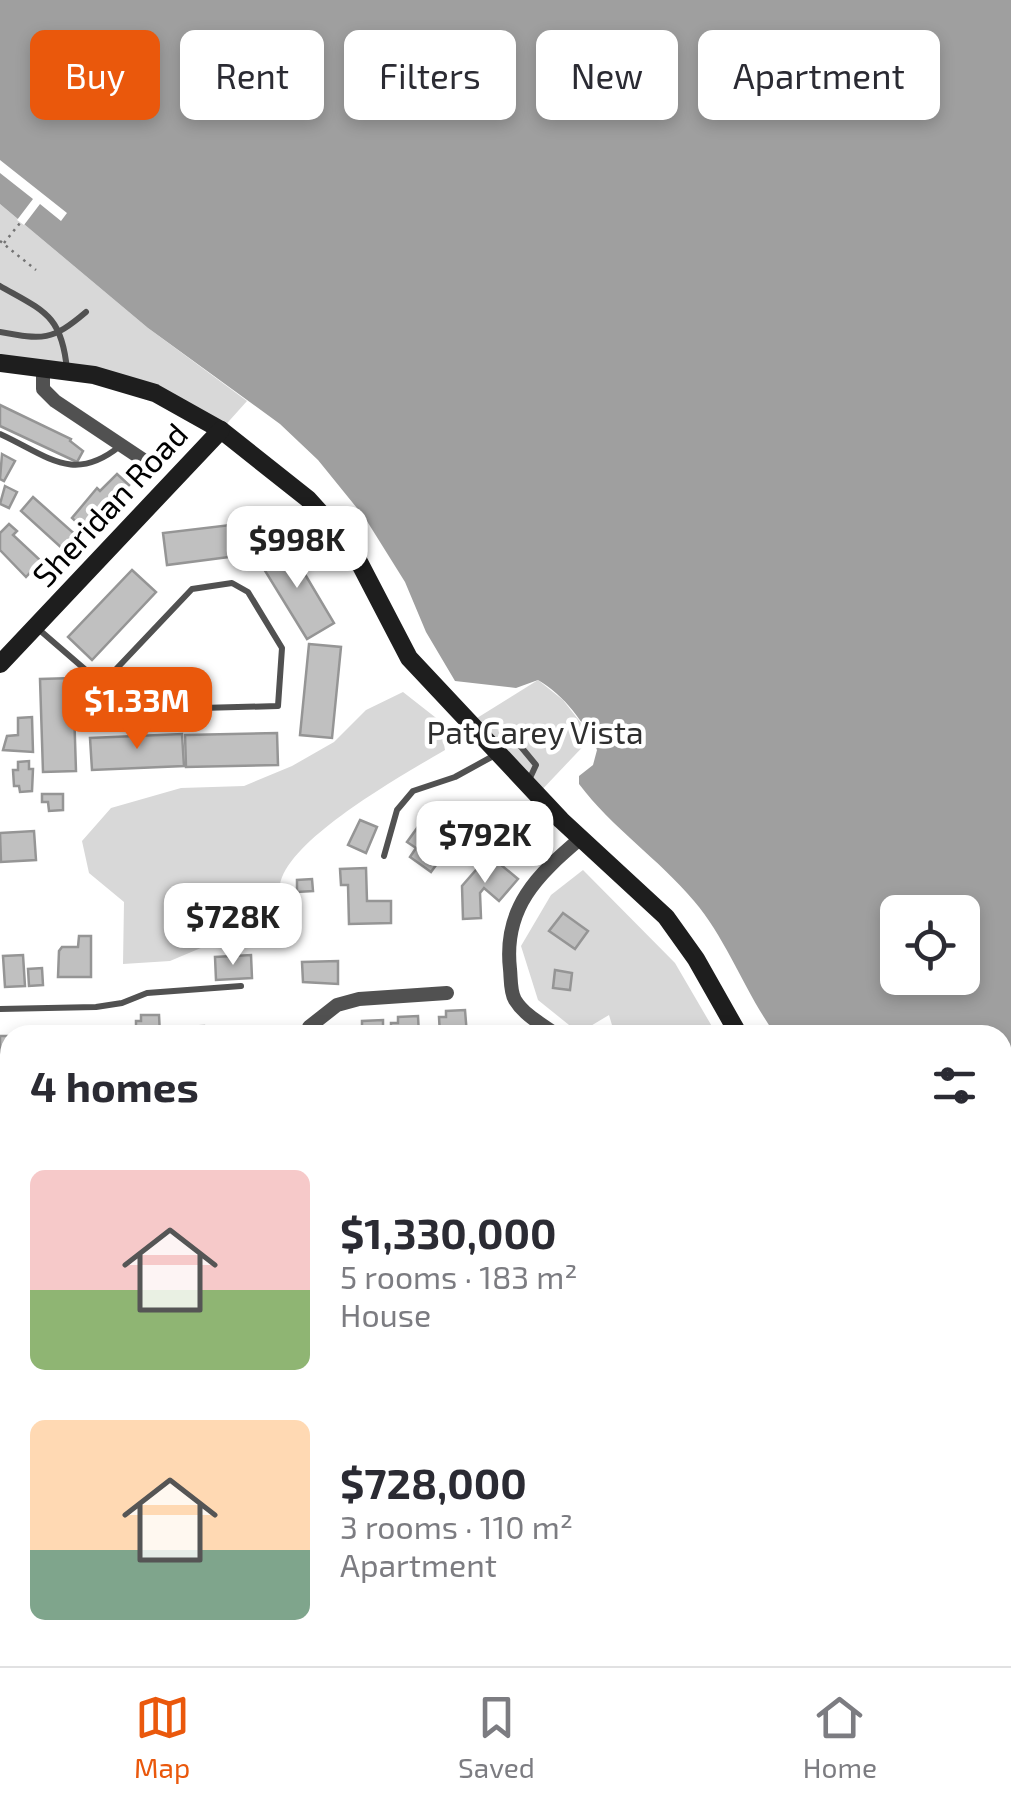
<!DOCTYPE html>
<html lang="en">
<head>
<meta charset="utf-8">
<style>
  body { margin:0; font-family:"Exo 2",sans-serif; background:#f7f7f7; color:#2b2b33; height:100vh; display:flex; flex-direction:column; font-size:38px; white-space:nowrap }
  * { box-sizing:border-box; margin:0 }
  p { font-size:32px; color:#7c7c81 }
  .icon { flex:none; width:55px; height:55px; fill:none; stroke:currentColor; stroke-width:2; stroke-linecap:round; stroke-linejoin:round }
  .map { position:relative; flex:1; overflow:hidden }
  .details { position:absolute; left:0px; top:1025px; width:1012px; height:642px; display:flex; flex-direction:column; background:#fff; border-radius:30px 30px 0 0; box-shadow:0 5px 15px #0003 }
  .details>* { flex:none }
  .hud { position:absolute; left:30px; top:30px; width:952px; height:90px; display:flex; gap:20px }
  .controls { position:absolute; left:880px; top:895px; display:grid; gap:20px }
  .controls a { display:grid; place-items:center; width:100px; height:100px; border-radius:15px; background:#fff; box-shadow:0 5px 15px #0003; font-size:50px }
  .price { position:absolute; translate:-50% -85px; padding:0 22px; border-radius:20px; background:#fff; color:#222; font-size:32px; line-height:65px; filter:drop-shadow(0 2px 5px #0008) }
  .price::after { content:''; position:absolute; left:50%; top:60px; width:30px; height:22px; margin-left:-15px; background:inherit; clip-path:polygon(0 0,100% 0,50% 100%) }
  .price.active { background:#ea580c; color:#fff }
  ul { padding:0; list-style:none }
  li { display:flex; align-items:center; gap:30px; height:250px; padding:0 30px }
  li span { display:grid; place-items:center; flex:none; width:280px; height:200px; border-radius:15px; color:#555 }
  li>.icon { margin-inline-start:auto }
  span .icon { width:120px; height:120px; fill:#fffc; stroke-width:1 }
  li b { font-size:42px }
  h2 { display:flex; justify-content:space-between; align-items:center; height:120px; padding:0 30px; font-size:42px }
  .pill { padding:0 35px; border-radius:15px; background:#fff; box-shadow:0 5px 15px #0003; font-size:35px; line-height:90px }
  .pill.active { background:#ea580c; color:#fff }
  .dock { display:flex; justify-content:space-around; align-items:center; height:140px; border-top:2px solid #e1e1e2; background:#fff; font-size:28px; color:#7c7c81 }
  .dock a { display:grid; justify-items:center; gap:5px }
  .dock .active { color:#ea580c }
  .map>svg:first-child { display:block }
</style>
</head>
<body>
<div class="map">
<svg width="1011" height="1666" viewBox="0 0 1011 1666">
  <rect width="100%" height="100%" fill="#fff"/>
  <g fill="#d8d8d8">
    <polygon points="0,204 148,328 247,401 221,430 173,401 0,363"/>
    <polygon points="538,680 563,700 592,737 537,795 469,723"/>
    <path d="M403 692 440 721 445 750C406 773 287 839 280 885 279 892 282 902 283 908L242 917 231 941 215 942 170 961 123 964 124 902 89 873 82 841 111 808 181 788 244 786 292 766 334 742 366 710Z"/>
    <polygon points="583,870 675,963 717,1035 615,1035 609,1015 579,1033 538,1000 521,946 551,895"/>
  </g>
  <path fill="#9f9f9f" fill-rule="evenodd" d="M0 0H1011V1385L1002 1381V1035H776C745 993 728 941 694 901 659 859 612 828 579 784V776L593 765 597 750C585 723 564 695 538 680L516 688 455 681 426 632 405 582 365 518 318 460 280 424 148 328 0 204ZM898 912H962V978H898Z"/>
  <polygon fill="#fff" points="0,160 67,213 61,221 40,204 24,225 17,220 33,199 0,173"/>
  <g fill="#c0c0c0" stroke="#959595" stroke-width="2.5">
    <polygon points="0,405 71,439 70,441 83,451 77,462 0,426"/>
    <polygon points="2,454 15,461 4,481 0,479"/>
    <polygon points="117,474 129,485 86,531 72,518 97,488 100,491"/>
    <polygon points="5,486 17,492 9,508 0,504"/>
    <polygon points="33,497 78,537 65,551 21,511"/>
    <polygon points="256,522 260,553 167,565 163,533"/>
    <polygon points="9,524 17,531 13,535 41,561 26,577 0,550 0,533"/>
    <polygon points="287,544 334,623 307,639 259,561"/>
    <polygon points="132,570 156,592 92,660 68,637"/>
    <polygon points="309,644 341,647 332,738 300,735"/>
    <polygon points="73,678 76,771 43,772 40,679"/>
    <polygon points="32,717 33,752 3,750 7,736 18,735 18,718"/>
    <polygon points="277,733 278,765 186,767 185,735"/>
    <polygon points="182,734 184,766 92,770 90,738"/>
    <polygon points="29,761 29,769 33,769 32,791 20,792 19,786 14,786 13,770 18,770 18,762"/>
    <polygon points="42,794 63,794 63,810 49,811 48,802 42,802"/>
    <polygon points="425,817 455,839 431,872 410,857 416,848 407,842"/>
    <polygon points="360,820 377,827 366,853 348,845"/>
    <polygon points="34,831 36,860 1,862 0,833"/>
    <polygon points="489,855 518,879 499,901 484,888 480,893 481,918 463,919 462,886"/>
    <polygon points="366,868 367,901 391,901 391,923 349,924 348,885 341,885 340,869"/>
    <polygon points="312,879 313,891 297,892 297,880"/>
    <polygon points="563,913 588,931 575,949 549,931"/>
    <polygon points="79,936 91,936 91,977 58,977 59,951 62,947 78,947"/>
    <polygon points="23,955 25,986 5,987 3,956"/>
    <polygon points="251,955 252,978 216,980 215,957"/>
    <polygon points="338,961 338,984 303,982 302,962"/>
    <polygon points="42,968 43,985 29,986 28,969"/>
    <polygon points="555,970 572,973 570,990 553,988"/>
    <polygon points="465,1010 467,1035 440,1035 439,1017 446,1017 446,1011"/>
    <polygon points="141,1015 159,1015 160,1035 136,1035 136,1021 141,1021"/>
    <polygon points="418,1016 419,1035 391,1035 391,1023 398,1023 398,1017"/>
    <polygon points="383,1020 383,1035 356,1035 356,1028 362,1028 362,1021"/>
    <polygon points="204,1026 205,1035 180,1035 180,1027"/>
    <polygon points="223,1027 243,1027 243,1033 250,1035 223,1035"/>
    <rect x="0" y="1036" width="10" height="22"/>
    <polygon points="0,1118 7,1118 10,1147 0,1148"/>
    <rect x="0" y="1205" width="10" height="28"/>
    <polygon points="10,1312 10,1329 0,1330 0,1313"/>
    <polygon points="4,1369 10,1369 10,1417 5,1417 3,1401 0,1401 0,1384 5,1383"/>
    <polygon points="9,1436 10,1436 10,1465 0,1466 0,1441 9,1441"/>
    <polygon points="10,1488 10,1536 0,1536 0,1489"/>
    <polygon points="1002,1614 1011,1614 1011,1638 1002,1637"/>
    <polygon points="18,1658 64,1658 65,1666 0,1666 0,1660"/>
    <polygon points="131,1658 131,1666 90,1666 90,1659"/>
    <polygon points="306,1658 341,1658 317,1666 309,1666"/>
    <polygon points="771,1658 802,1658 804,1666 770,1666"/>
  </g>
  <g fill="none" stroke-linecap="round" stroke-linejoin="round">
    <g stroke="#737373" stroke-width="2.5" stroke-dasharray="2.5 5" stroke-linecap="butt">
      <polyline points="0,241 36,270"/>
      <polyline points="4,243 20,223"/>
    </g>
    <g stroke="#515151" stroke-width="6">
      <path d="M0 286C44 311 62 315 67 370"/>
      <path d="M0 332C43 340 52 341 86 312"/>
      <path d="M0 434C48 456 73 484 120 446"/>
      <polyline points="36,627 102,684 192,589 232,583 248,592 282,648 278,706 128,710 119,707 102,684"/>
      <polyline points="497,745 517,742 536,765 529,780"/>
      <polyline points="384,856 397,810 413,791 455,777 497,754"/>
      <polyline points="0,1009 96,1007 122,1003 147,993 241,986"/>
      <polyline points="149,1658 149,1666"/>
      <polyline points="391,1666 405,1658"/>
    </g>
    <g stroke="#515151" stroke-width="14">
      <polyline points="43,367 43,389 55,401 148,463"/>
      <polyline points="314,1035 309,1027 337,1005 359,999 447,993"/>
      <path d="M557 1035C543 1025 524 1015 515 1000 510 992 511 978 510 969 503 908 537 875 581 838"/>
      <polyline points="0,1091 10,1091"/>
      <polyline points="0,1268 10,1268"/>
      <polyline points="1002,1573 1011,1574"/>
      <polyline points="0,1581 10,1580"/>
      <polyline points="239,1658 242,1666"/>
    </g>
    <g stroke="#1e1e1e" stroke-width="18">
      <polyline points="0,363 94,375 155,393 221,430 308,499 345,540 359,562 409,658 561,820 666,917 696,959 739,1035"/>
      <polyline points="0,664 221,430"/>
      <polyline points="1002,1414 1011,1421"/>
    </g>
  </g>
  <g text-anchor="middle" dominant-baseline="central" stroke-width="9" stroke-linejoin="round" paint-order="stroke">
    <g font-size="32" fill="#000" stroke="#fff">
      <text transform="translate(109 504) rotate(-47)">Sheridan Road</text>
    </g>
    <g font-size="32" fill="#2f2f2f" stroke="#fff">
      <text x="535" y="731">Pat Carey Vista</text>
    </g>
  </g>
</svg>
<div class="controls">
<a><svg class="icon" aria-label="locate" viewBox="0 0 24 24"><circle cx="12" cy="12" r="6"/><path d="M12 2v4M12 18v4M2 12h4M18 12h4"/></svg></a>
</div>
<b class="price" style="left:297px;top:591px">$998K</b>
<b class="price active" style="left:137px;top:752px">$1.33M</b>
<b class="price" style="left:485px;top:886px">$792K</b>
<b class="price" style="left:233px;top:968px">$728K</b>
<div class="hud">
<a class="pill active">Buy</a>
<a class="pill">Rent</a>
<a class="pill">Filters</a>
<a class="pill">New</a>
<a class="pill">Apartment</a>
</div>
<section class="details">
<h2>4 homes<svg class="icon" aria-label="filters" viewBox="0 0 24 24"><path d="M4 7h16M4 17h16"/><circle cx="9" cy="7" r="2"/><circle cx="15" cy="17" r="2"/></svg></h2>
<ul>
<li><span style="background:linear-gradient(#f6c9c9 60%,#8fb573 0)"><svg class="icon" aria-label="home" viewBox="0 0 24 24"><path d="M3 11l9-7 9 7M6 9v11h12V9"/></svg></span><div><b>$1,330,000</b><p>5 rooms · 183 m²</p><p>House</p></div></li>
<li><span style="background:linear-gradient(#ffd9b3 65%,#7fa58c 0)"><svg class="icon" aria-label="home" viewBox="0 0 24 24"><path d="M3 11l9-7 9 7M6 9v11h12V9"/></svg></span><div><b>$728,000</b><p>3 rooms · 110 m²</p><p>Apartment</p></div></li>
</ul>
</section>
</div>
<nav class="dock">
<a class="active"><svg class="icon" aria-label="map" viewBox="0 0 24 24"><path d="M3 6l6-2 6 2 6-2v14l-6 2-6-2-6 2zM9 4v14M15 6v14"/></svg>Map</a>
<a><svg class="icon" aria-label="saved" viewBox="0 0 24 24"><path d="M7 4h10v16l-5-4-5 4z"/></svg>Saved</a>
<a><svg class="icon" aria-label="home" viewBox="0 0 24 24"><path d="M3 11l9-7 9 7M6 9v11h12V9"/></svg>Home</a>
</nav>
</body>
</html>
